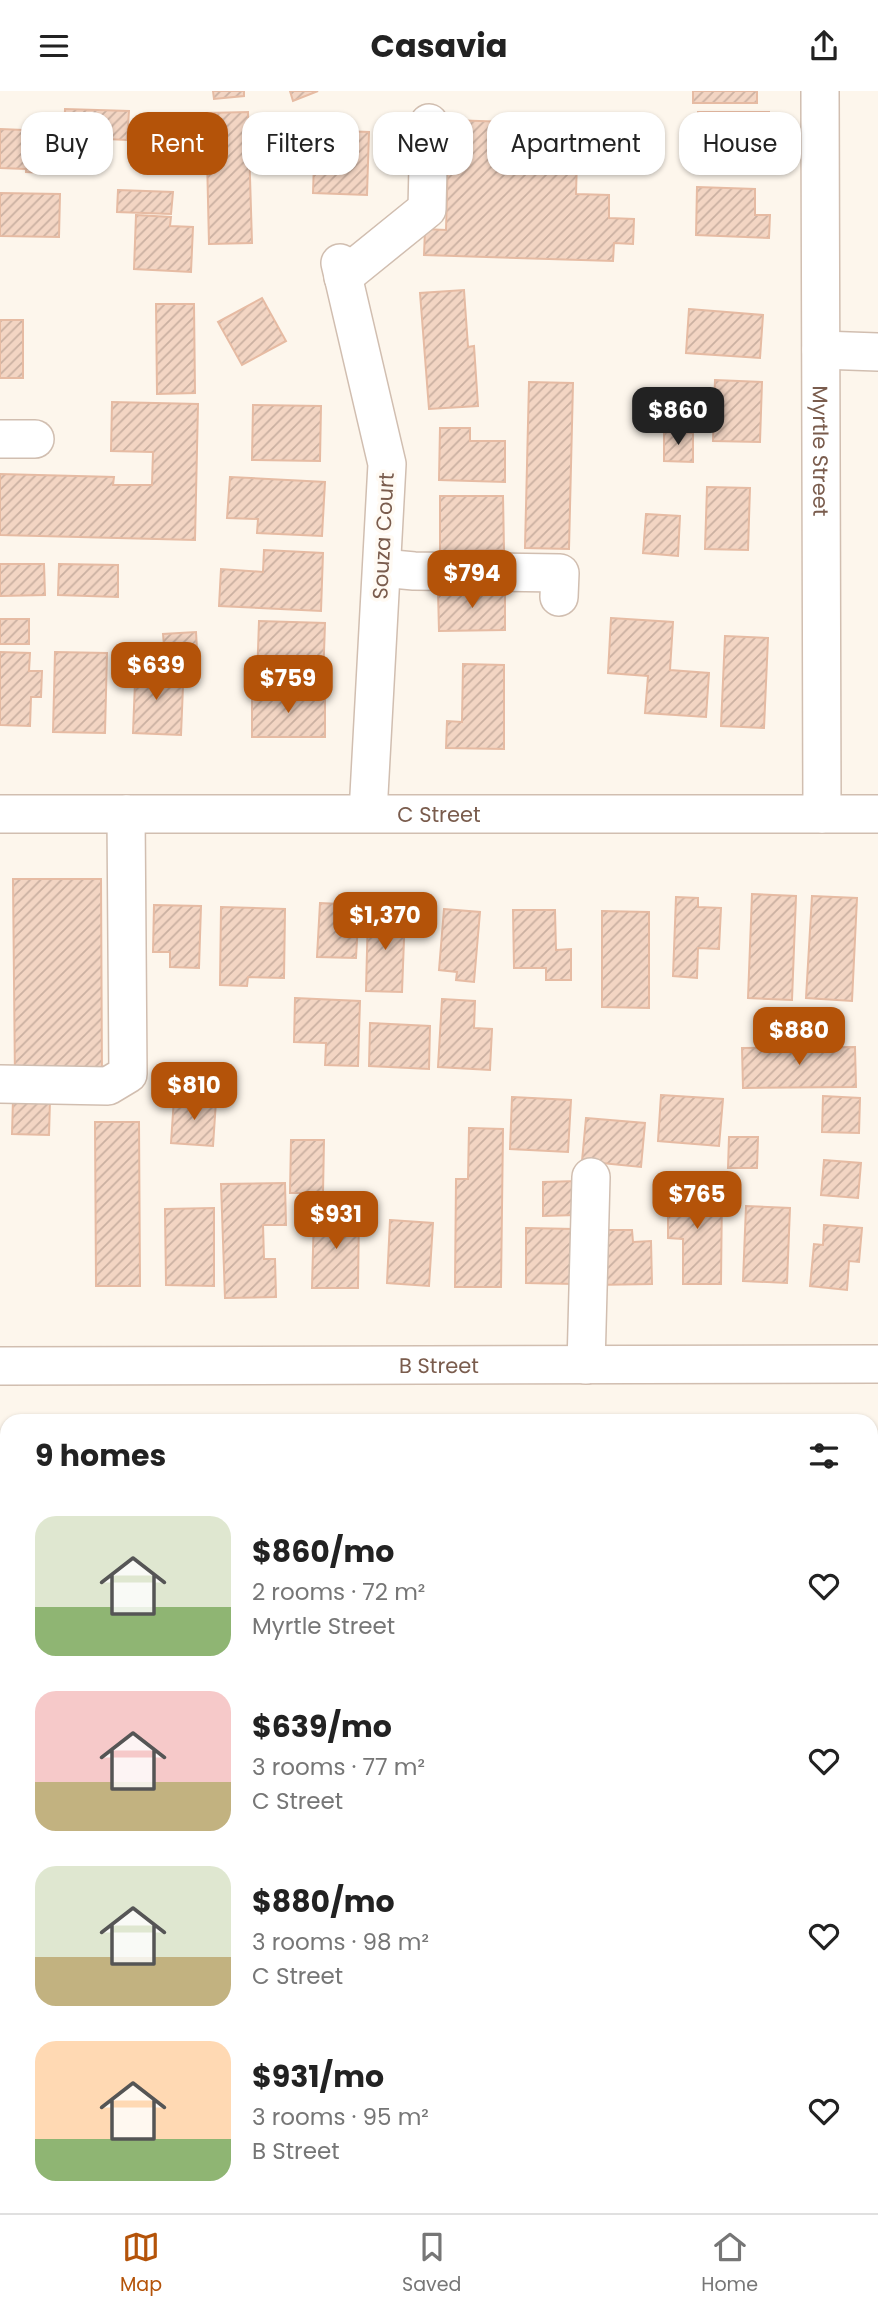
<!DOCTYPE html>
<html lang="en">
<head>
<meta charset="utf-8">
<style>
  body { margin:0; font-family:Poppins,sans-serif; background:#f2f2f2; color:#222; height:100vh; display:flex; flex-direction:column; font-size:26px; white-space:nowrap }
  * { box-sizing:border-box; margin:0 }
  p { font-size:23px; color:#767676 }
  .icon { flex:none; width:38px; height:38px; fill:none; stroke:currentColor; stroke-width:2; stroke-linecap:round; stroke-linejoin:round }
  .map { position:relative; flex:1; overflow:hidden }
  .side { position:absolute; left:0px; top:1323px; width:878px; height:800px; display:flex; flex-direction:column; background:#fff; border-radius:21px 21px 0 0; box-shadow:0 2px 5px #0004 }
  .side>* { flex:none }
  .hud { position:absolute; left:21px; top:21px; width:836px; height:63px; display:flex; gap:14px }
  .price { position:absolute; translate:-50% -60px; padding:0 16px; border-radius:14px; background:#b45309; color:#fff; font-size:23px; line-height:46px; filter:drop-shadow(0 2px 4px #0008) }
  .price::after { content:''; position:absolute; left:50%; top:42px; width:21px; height:16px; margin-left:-10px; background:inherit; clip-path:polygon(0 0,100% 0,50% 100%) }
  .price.current { background:#222; color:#fff }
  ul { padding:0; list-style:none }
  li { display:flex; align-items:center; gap:21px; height:175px; padding:0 35px }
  li span { display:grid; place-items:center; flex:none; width:196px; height:140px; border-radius:21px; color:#555 }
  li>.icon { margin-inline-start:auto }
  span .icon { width:84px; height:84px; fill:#fffc; stroke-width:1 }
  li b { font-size:30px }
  h2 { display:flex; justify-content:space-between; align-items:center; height:84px; padding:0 35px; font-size:30px }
  .pill { padding:0 24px; border-radius:21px; background:#fff; box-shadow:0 2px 5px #0004; font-size:24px; line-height:63px }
  .pill.current { background:#b45309; color:#fff }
  header { display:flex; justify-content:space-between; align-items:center; height:91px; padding:0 35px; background:#fff; font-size:32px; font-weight:700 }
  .dock { display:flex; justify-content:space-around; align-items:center; height:98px; border-top:2px solid #e0e0e0; background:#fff; font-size:19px; color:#767676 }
  .dock a { display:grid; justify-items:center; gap:4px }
  .dock .current { color:#b45309 }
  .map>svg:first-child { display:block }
</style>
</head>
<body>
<header><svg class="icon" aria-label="menu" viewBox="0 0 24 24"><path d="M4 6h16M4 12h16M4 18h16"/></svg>Casavia<svg class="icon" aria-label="share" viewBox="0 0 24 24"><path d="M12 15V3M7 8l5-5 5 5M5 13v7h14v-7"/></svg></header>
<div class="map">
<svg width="878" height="2122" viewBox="0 0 878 2122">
  <defs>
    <pattern id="building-hatch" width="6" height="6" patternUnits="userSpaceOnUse" patternTransform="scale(1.75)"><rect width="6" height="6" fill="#f3d5c3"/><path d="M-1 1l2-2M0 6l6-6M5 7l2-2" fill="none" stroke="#cab0a1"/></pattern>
  </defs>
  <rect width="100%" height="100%" fill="#fdf6ec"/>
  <g fill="url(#building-hatch)" stroke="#e6bba3" stroke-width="2">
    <polygon points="213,0 244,0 244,5 214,8"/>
    <polygon points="290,0 318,0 293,10"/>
    <rect x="693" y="0" width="64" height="12"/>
    <polygon points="65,18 129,20 127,49 64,46"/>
    <polygon points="248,21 252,152 209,153 206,22"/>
    <rect x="698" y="21" width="71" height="46"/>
    <polygon points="449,29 578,33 576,103 609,104 609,127 634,128 633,153 614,152 613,170 424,164 425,138 446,139"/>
    <polygon points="0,38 48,40 46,82 26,81 26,78 0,77"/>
    <polygon points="315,39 369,41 367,104 313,102"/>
    <polygon points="697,96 755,98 755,124 770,124 769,147 696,144"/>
    <polygon points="118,99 173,101 171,123 117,121"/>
    <polygon points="0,102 60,103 59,146 0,145"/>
    <polygon points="136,124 171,126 170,135 193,136 191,181 134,178"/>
    <polygon points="464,199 468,256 474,255 478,315 429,318 420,202"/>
    <polygon points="262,207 286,250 242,274 218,231"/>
    <polygon points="156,213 194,213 195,302 157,303"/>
    <polygon points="689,218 763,224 760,267 686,262"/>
    <rect x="0" y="229" width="23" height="58"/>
    <polygon points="715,289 762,291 760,351 713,350"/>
    <polygon points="529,291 573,292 569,458 525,457"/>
    <polygon points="112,311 198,313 195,449 0,444 0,383 114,386 113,394 152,394 153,361 111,360"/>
    <polygon points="253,314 321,315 320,370 252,369"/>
    <polygon points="440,337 470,337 470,350 505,350 505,391 439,389"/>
    <polygon points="664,341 693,342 693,371 664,370"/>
    <polygon points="230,386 325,391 322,445 257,442 258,428 227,427"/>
    <polygon points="707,396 750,397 748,459 705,458"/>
    <polygon points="440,405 503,405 504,459 440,460"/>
    <polygon points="646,423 680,425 678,465 643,462"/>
    <polygon points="264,459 323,462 321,520 219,515 221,478 263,481"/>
    <polygon points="0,473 44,473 45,504 0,505"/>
    <polygon points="59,473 118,474 118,506 58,504"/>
    <polygon points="505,499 505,539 439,540 438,500"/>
    <polygon points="611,527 673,531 670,579 709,582 706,626 645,622 648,585 608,582"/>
    <rect x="0" y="528" width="29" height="25"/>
    <polygon points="259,530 325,532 323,591 257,588"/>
    <polygon points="196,541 198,576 166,578 163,543"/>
    <polygon points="725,545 768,547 764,637 721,635"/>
    <polygon points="0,561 30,562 29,580 42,580 41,606 31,606 30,635 0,634"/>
    <polygon points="55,561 107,562 105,642 53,641"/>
    <polygon points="136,565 157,565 156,594 183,595 181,644 133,642"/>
    <polygon points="463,573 504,574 504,658 446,657 447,630 462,631"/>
    <rect x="252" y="602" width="73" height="44"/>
    <polygon points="13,788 101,788 102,991 15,991"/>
    <polygon points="752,803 796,805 792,909 748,907"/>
    <polygon points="812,805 857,807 852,910 806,907"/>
    <polygon points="676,806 698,807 698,816 721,817 719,858 698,857 697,887 673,885"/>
    <polygon points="320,812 359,814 356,867 317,866"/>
    <polygon points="154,814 201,815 199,877 170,876 170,861 153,861"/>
    <polygon points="221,816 285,818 284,887 248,886 247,895 220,894"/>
    <polygon points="444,818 480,821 474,891 456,889 457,881 439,879"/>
    <polygon points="513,819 555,819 556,859 571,858 571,889 546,889 546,877 514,877"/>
    <polygon points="602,820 649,821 649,917 602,916"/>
    <polygon points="368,821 405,822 402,901 366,900"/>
    <polygon points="295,907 360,910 358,975 325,974 326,952 294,951"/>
    <polygon points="442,908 475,910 474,937 492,938 490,979 438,976"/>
    <polygon points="370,932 430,935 429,978 369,975"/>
    <polygon points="855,956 856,996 743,997 742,957"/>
    <polygon points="661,1004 723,1008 719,1055 658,1050"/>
    <polygon points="823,1005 860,1007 859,1042 822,1041"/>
    <polygon points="512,1006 571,1009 568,1061 510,1058"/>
    <polygon points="174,1007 216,1010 213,1055 171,1052"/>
    <polygon points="13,1008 50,1009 49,1044 12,1043"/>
    <polygon points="586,1027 645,1032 641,1076 582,1070"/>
    <polygon points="95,1031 139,1031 140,1195 96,1195"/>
    <polygon points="469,1037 503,1038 501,1196 455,1196 456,1088 468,1088"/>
    <polygon points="729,1046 758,1046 757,1077 728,1077"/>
    <polygon points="291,1049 324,1049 323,1102 290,1102"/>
    <polygon points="824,1069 861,1072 858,1107 821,1104"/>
    <polygon points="668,1089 690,1089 690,1098 722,1099 721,1193 683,1193 683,1148 668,1147"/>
    <polygon points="577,1090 577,1124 543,1125 543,1091"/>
    <polygon points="285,1092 286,1134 263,1134 264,1168 275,1168 276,1206 225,1207 221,1093"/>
    <polygon points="746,1115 790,1117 787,1192 743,1190"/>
    <polygon points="214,1117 214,1195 166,1194 165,1118"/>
    <polygon points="314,1122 359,1123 358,1197 312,1197"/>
    <polygon points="390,1129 433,1132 429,1195 387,1192"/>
    <polygon points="824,1134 862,1137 859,1171 849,1170 847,1199 810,1195 814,1153 823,1154"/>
    <polygon points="526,1137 574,1138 574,1193 526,1192"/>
    <polygon points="593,1139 632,1139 633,1151 651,1150 652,1193 594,1194"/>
    <polygon points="0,1562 7,1562 7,1640 0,1639"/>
    <polygon points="138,2116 206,2116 225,2117 225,2122 137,2122"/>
    <polygon points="315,2116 349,2118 349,2122 314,2122"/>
  </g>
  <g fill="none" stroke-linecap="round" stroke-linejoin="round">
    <defs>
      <g id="minor">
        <path id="s1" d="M820 0 822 723"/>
        <polyline points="340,172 387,373 368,722"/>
        <polyline points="343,186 427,118 429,32"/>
        <polyline points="821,259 878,261"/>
        <polyline points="0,348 35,348"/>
        <polyline points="382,477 414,480 560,482 559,506"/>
        <path id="s2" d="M0 723H878"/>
        <polyline points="0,993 108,995 128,983 126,723"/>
        <polyline points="586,1274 591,1086"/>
        <path id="s3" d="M0 1275 878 1273"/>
        <polyline points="252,2116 252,2122"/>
      </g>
      <g id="major">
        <polyline points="0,1765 7,1765"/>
        <polyline points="872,1765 878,1765"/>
        <polyline points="872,1832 878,1832"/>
        <polyline points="0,1834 7,1834"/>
      </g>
    </defs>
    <use href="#minor" stroke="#d1beb0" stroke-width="40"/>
    <use href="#major" stroke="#dad1cd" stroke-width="42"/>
    <use href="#minor" stroke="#fff" stroke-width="37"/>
    <use href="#major" stroke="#fbd9a5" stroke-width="38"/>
  </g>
  <g text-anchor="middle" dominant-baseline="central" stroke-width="7" stroke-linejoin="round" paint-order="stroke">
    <g font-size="21" fill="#7a5c4d" stroke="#fffaf3">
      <text stroke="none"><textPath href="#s1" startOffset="360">Myrtle Street</textPath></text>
      <text transform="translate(383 445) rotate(-87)">Souza Court</text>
      <text stroke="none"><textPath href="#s2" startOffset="439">C Street</textPath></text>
      <text stroke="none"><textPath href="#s3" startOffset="439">B Street</textPath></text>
    </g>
  </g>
</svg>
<b class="price current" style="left:678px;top:356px">$860</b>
<b class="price" style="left:472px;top:519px">$794</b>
<b class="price" style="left:156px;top:611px">$639</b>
<b class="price" style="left:288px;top:624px">$759</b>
<b class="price" style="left:385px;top:861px">$1,370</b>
<b class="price" style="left:799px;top:976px">$880</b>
<b class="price" style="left:194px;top:1031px">$810</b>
<b class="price" style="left:697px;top:1140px">$765</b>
<b class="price" style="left:336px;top:1160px">$931</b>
<div class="hud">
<a class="pill">Buy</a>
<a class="pill current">Rent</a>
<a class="pill">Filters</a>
<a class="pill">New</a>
<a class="pill">Apartment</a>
<a class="pill">House</a>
</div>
<section class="side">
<h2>9 homes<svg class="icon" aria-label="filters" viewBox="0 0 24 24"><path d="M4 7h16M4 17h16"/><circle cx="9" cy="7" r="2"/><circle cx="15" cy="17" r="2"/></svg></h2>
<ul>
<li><span style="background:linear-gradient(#dfe7d0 65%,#8fb573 0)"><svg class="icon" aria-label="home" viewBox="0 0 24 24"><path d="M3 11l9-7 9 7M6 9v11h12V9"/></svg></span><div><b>$860/mo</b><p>2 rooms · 72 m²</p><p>Myrtle Street</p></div><svg class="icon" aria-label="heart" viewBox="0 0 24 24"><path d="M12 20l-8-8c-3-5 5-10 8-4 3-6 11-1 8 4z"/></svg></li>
<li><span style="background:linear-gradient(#f6c9c9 65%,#c2b280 0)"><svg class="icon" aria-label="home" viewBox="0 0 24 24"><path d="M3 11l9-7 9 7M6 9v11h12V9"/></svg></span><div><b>$639/mo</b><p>3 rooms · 77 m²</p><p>C Street</p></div><svg class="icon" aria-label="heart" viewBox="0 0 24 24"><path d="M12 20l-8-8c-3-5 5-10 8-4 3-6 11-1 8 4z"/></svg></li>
<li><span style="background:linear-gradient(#dfe7d0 65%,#c2b280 0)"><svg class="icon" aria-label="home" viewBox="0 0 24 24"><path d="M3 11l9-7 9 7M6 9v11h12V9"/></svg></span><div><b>$880/mo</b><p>3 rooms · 98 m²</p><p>C Street</p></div><svg class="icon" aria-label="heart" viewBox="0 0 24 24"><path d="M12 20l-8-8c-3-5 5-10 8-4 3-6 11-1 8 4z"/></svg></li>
<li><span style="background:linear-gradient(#ffd9b3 70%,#8fb573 0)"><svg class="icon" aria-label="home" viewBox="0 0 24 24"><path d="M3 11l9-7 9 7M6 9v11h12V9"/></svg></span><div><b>$931/mo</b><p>3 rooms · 95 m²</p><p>B Street</p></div><svg class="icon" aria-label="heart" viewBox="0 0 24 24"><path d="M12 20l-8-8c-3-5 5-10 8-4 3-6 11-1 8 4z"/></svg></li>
</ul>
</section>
</div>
<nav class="dock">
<a class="current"><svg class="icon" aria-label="map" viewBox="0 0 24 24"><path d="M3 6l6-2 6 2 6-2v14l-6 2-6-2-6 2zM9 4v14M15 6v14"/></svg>Map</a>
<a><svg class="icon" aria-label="saved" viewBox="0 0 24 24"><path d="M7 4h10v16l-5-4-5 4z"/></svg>Saved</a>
<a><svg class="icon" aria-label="home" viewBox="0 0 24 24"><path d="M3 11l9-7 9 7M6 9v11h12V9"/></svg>Home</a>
</nav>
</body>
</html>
